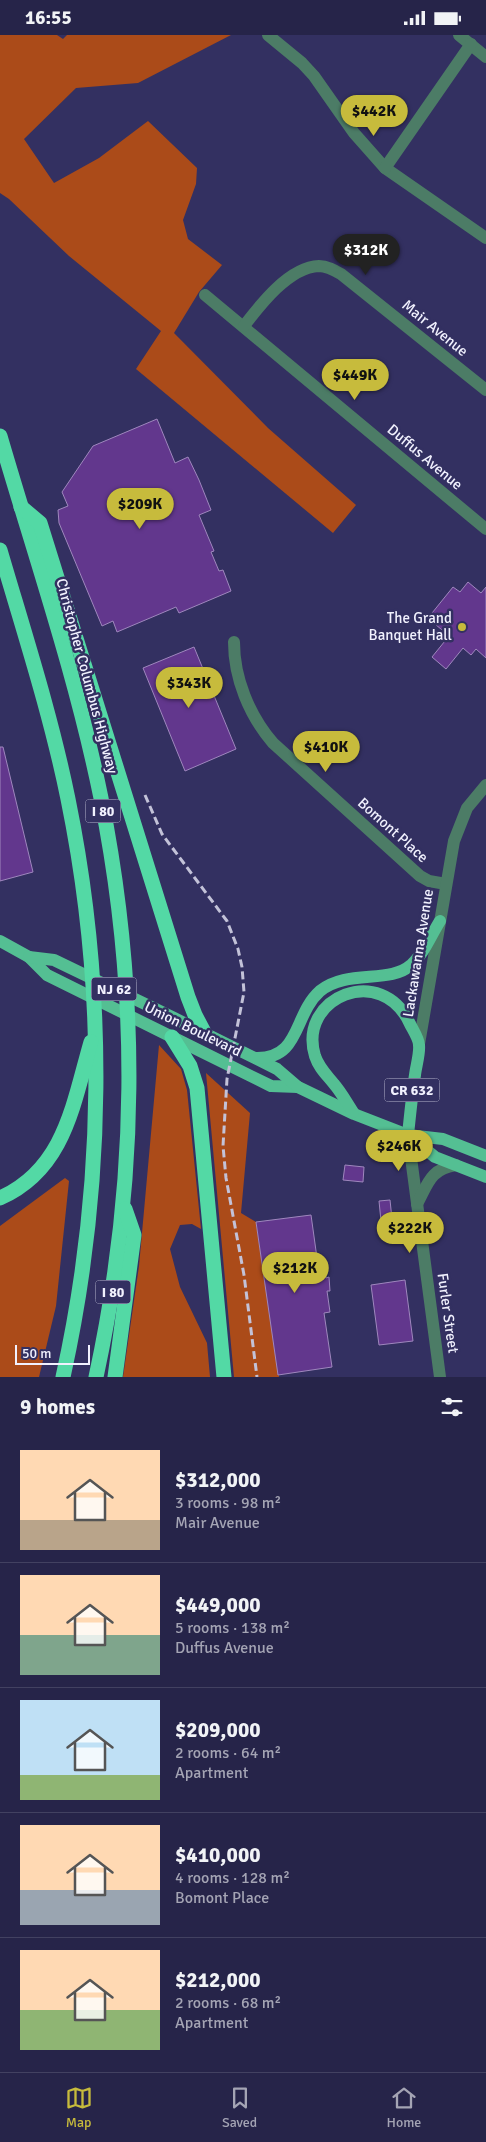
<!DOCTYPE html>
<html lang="en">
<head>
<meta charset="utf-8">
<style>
  body { margin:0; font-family:Signika,sans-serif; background:#323053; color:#f1f3f6; height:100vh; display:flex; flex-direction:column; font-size:19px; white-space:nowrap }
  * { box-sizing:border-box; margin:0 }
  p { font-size:16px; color:#a4a4b4 }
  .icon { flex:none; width:28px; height:28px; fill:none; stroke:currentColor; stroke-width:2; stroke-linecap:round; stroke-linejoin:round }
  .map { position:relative; height:1342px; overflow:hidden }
  .details { display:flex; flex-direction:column; background:#262449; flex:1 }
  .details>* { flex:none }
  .scale { position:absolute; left:15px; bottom:12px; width:75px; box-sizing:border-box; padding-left:5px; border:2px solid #f1f1fe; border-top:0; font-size:14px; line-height:18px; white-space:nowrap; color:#f1f1fe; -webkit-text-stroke:4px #333061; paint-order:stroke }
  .price { position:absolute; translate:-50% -42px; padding:0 11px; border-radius:18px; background:#c7bb3c; color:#111; font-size:16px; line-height:32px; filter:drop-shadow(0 1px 2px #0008) }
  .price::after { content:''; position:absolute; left:50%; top:30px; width:15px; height:11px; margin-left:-8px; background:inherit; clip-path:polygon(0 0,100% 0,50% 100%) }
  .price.current { background:#222; color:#fff }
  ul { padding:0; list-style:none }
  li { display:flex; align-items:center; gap:15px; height:125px; padding:0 20px }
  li+li { border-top:1px solid #424161 }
  li span { display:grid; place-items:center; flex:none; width:140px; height:100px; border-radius:0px; color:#555 }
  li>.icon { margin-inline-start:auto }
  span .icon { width:60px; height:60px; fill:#fffc; stroke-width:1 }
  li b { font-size:21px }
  h2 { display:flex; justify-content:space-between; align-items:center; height:60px; padding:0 20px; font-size:21px }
  .status { display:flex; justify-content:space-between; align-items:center; height:35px; padding:0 25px; background:#262449; direction:ltr }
  .status svg { height:14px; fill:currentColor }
  .dock { display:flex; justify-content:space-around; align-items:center; height:70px; border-top:1px solid #424161; background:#262449; font-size:14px; color:#a4a4b4 }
  .dock a { display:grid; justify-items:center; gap:2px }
  .dock .current { color:#c7bb3c }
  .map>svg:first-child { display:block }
</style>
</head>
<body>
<div class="status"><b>16:55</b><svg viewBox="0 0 49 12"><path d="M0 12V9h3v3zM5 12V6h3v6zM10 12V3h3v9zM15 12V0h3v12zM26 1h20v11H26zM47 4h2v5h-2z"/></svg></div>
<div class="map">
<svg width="486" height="1342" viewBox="0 0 486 1342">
  <rect width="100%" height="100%" fill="#333061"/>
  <g fill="#ab4b19">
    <polygon points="0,0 57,0 63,4 67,0 231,0 138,48 76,53 24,104 54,148 99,123 148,86 197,133 196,149 183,185 188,204 222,230 199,257 174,298 268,393 356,470 333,498 136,334 161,296 69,221 9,164 0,158"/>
    <polygon points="159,1010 181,1034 187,1055 201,1194 192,1189 180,1190 170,1214 180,1252 207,1308 210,1342 123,1342 139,1231"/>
    <polygon points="206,1038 250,1078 241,1178 256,1187 279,1342 234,1342"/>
    <polygon points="65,1143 69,1146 56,1271 39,1342 0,1342 0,1191"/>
  </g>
  <g fill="#62378d" stroke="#9f87be">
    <polygon points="157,384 175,428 188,422 199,445 211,475 199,480 214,516 211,517 219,536 223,535 231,556 179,578 176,572 117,597 113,586 102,591 59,488 58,475 68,471 62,457 93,411"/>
    <polygon points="468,547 481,558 486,552 486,623 476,614 471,620 463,613 446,634 432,622 449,601 428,583 453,552 460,557"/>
    <polygon points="194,612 236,714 185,736 143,633"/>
    <polygon points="0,712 3,712 33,837 0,846"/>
    <polygon points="345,1130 364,1132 363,1147 343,1145"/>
    <polygon points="390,1165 392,1184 381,1186 379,1166"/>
    <polygon points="311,1180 317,1223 323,1222 326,1243 329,1242 330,1256 327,1256 330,1277 324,1278 332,1332 278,1340 256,1187"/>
    <polygon points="405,1245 413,1306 379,1310 371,1250"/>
  </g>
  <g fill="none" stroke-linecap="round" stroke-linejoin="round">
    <g stroke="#4c7c66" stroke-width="12">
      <polyline points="268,0 302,28 314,41 354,98 385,133 486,203"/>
      <polyline points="459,0 486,22"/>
      <polyline points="385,133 471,9"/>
      <polyline points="205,260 486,494"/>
      <path d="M244 291C260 270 289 232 319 231 327 231 334 235 341 239L486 355"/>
      <path d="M234 607C234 643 249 680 273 708L420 841 429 846 446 849"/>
      <polyline points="419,1009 454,806 467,773 486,750"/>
      <polyline points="408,1100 440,1342"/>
      <path d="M417 1169C428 1149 430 1134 456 1130"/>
    </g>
    <g stroke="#54bf93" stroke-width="12">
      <polyline points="0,906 29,922 47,940 172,1002 271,1051 298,1052"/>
      <polyline points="29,922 54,925 174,983 277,1034 298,1052 354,1079 408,1100 443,1104 486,1121"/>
      <path d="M256 1023C301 1024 293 980 320 956 347 934 390 949 411 930 424 919 431 900 440 886"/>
      <path d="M353 1077C347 1068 341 1057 334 1049 326 1039 319 1033 315 1021 297 962 382 927 410 989 413 995 419 1004 419 1010 420 1019 416 1031 415 1040 412 1060 410 1080 408 1100"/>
      <polyline points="408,1100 435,1122 486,1142"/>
    </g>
    <g stroke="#53d9a5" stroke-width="15">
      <path d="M0 401C35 521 76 640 101 763 140 959 138 1147 96 1342"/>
      <polyline points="21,472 40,488 188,962 195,980 205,999"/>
      <path d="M0 515C24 597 51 680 68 764 107 955 105 1152 63 1342"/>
      <polyline points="172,1002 190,1031 197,1053 224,1342"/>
      <path d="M0 1163C65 1134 73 1069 91 1007"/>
      <polyline points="115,1342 134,1200 125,1174"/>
    </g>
    <polyline stroke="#c3c2d8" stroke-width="3" stroke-dasharray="8 4" stroke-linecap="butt" points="145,760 162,799 227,886 238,914 242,932 244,957 227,1044 223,1111 226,1143 244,1240 257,1342"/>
  </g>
  <circle fill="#c7bb3c" stroke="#333061" stroke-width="2" cx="462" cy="592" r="5"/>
  <g text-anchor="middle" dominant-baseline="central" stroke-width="5" stroke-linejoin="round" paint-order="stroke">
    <g fill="#333061" stroke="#b8b7cf" stroke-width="1">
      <rect x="85.5" y="764.5" width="35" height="23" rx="4"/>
      <rect x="91.5" y="942.5" width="45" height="23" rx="4"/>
      <rect x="384.5" y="1043.5" width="55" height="23" rx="4"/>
      <rect x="95.5" y="1245.5" width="35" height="23" rx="4"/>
    </g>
    <g font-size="14" font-weight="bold" fill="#f1f1fe">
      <text x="103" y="776">I 80</text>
      <text x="114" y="954">NJ 62</text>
      <text x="412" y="1055">CR 632</text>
      <text x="113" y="1257">I 80</text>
    </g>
    <g font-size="15" fill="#f1f1fe" stroke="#333061">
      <text transform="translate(435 293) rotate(39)">Mair Avenue</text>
      <text transform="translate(425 422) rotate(40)">Duffus Avenue</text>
      <text transform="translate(87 641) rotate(75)">Christopher Columbus Highway</text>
      <text transform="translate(393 795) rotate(42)">Bomont Place</text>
      <text transform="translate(418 918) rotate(-81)">Lackawanna Avenue</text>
      <text transform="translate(193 994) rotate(26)">Union Boulevard</text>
      <text transform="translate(448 1278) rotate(82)">Furler Street</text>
    </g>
    <g font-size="15" fill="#f1f1fe" stroke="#333061" text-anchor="end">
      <text x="452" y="583">The Grand<tspan x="452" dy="17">Banquet Hall</tspan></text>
    </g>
  </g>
</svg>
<div class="scale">50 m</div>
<b class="price" style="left:374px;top:102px">$442K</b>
<b class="price current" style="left:366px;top:241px">$312K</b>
<b class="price" style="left:355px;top:366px">$449K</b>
<b class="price" style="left:140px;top:495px">$209K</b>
<b class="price" style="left:189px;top:674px">$343K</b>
<b class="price" style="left:326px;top:738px">$410K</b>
<b class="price" style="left:399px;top:1137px">$246K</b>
<b class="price" style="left:410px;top:1219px">$222K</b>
<b class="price" style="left:295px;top:1259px">$212K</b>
</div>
<section class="details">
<h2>9 homes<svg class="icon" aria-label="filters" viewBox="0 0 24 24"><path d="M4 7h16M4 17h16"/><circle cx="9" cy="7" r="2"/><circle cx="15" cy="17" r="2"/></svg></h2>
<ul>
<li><span style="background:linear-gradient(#ffd9b3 70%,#b9a48a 0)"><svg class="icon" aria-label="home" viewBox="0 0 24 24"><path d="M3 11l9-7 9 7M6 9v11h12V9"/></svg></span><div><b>$312,000</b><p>3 rooms · 98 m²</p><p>Mair Avenue</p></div></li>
<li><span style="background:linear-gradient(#ffd9b3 60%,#7fa58c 0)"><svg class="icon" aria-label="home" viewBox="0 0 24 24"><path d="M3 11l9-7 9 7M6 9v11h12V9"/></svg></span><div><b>$449,000</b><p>5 rooms · 138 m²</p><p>Duffus Avenue</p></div></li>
<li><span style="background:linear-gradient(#bfe0f5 75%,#8fb573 0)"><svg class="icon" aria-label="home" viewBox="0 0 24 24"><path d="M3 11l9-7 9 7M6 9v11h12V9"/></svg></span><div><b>$209,000</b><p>2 rooms · 64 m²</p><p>Apartment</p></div></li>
<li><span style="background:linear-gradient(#ffd9b3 65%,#9aa5b1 0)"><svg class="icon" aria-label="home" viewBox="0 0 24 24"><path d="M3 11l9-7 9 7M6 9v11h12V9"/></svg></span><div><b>$410,000</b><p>4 rooms · 128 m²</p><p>Bomont Place</p></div></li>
<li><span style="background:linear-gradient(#ffd9b3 60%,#8fb573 0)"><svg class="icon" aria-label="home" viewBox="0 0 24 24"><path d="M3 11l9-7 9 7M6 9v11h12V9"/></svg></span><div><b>$212,000</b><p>2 rooms · 68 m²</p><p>Apartment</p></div></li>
</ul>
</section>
<nav class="dock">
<a class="current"><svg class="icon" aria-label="map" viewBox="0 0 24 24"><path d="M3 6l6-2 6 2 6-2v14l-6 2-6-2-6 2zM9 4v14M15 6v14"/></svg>Map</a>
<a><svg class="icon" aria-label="saved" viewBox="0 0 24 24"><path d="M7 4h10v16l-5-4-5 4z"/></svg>Saved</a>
<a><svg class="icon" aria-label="home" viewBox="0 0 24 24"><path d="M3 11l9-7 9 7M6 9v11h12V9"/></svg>Home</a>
</nav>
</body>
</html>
